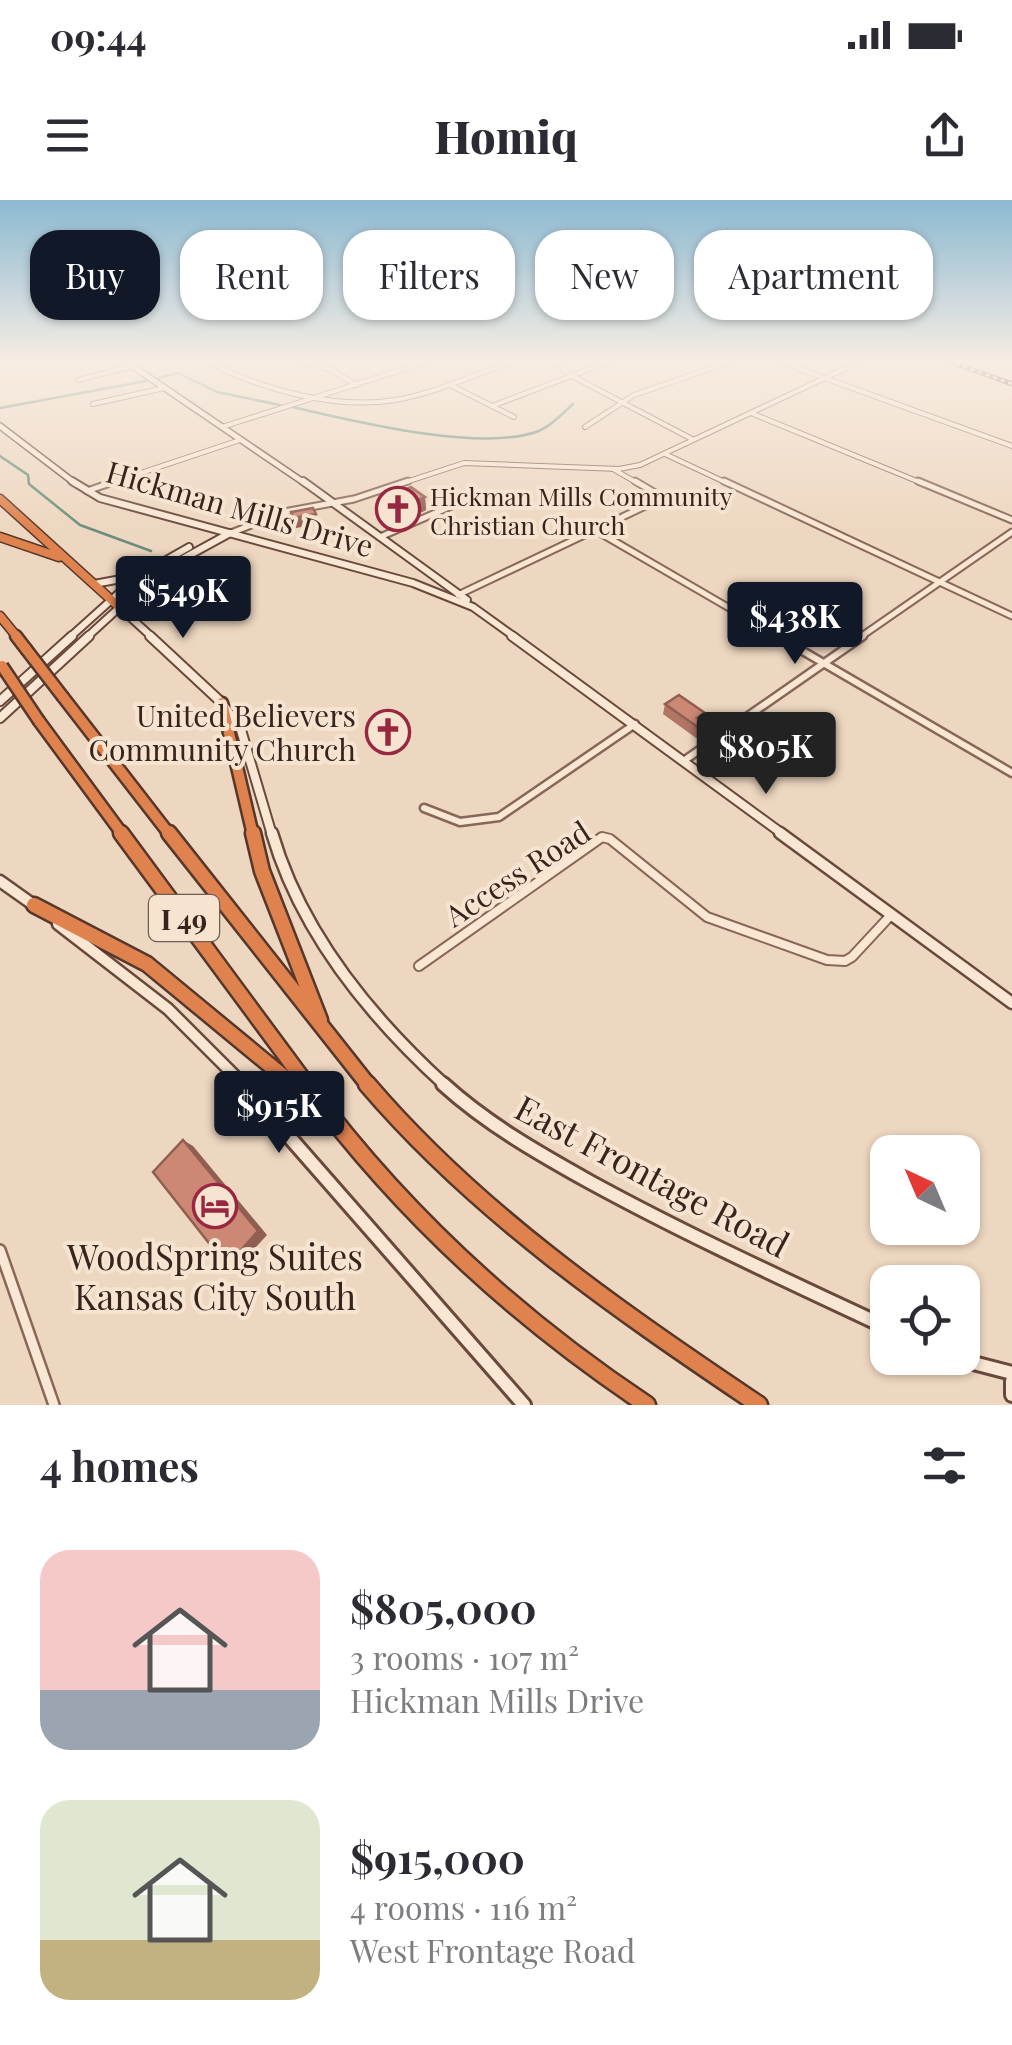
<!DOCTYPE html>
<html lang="en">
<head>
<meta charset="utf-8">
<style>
  body { margin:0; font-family:"Playfair Display",serif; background:#f7f7f7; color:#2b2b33; height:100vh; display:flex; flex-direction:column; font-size:38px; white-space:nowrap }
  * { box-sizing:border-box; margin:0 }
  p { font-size:32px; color:#7c7c81 }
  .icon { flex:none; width:55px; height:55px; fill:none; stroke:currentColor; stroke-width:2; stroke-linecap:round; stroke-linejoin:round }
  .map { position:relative; height:1205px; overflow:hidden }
  .details { display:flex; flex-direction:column; background:#fff; flex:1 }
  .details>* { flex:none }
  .banner { position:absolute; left:30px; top:30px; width:952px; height:90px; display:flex; gap:20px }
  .needle { width:65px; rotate:316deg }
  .controls { position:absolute; left:870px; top:935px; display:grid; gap:20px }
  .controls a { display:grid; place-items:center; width:110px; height:110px; border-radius:20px; background:#fff; box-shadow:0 2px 8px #0004; font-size:50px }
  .price { position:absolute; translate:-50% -85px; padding:0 22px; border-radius:10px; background:#111827; color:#fff; font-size:32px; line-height:65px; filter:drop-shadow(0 2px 5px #0008) }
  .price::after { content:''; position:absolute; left:50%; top:60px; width:30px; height:22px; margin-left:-15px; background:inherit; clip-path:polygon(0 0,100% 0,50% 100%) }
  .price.on { background:#222; color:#fff }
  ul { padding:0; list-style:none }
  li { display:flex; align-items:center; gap:30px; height:250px; padding:0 40px }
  li span { display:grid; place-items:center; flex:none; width:280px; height:200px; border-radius:30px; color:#555 }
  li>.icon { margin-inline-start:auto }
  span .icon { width:120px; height:120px; fill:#fffc; stroke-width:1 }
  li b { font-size:42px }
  h2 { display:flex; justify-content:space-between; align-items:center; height:120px; padding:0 40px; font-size:42px }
  .chip { padding:0 35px; border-radius:30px; background:#fff; box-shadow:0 2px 8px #0004; font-size:35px; line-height:90px }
  .chip.on { background:#111827; color:#fff }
  .status { display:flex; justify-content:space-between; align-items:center; height:70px; padding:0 50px; background:#fff; direction:ltr }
  .status svg { height:28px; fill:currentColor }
  header { display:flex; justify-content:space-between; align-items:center; height:130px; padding:0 40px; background:#fff; font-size:45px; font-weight:800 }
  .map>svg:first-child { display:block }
</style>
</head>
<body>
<div class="status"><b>09:44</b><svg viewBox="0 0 49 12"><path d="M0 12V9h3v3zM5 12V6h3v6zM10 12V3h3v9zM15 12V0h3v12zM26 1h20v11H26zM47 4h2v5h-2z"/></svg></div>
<header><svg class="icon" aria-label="menu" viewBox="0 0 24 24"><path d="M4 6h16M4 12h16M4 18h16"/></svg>Homiq<svg class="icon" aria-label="share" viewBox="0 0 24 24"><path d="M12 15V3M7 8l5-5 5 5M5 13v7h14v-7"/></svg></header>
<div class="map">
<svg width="1012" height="1205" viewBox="0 0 1012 1205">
  <rect width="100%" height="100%" fill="#eed7c0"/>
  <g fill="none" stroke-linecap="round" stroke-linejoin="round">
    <g stroke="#6a8e7e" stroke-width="2.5">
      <polyline points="155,179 178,173 217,192 280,205"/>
      <path d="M292 207C354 221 477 252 536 232 550 227 562 214 573 204"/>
      <polyline points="0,208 146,181"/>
      <polyline points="0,256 28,275 29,284 80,325 151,351"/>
    </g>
    <defs>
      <g id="street-far4">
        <path d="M207 161C259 189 335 210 395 200 436 193 474 175 513 161"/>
        <polyline points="300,161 332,170 356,185"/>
        <polyline points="554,161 572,176 692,239"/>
        <polyline points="778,161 1012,246"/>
        <polyline points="78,180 132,166"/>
        <polyline points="448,184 514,217"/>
        <polyline points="93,204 164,188"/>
        <polyline points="492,206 611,161"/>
        <polyline points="751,213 924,284"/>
        <polyline points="222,227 429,161"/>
        <polyline points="585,227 634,195 732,161"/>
        <polyline points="665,254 729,284"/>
        <polyline points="613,269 639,284"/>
        <polyline points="108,284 240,240"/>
        <polyline points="400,284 464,263 619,269 640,265 861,161"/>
      </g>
      <g id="street-far3">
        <polyline points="724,281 1012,416"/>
        <polyline points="918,281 1012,320"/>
        <polyline points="87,291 116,281"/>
        <polyline points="595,330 781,438"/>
        <polyline points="231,333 284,312 354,299 408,281"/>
        <polyline points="380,337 470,298"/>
        <polyline points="458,395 658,300 657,294 635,281"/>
        <polyline points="859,438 1012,332"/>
      </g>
      <g id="street-far2">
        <polyline points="777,436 1012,573"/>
        <polyline points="685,560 863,436"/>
        <polyline points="424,608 460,622 499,617 635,524"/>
      </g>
      <polyline id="street-far1" points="419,766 602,637 610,639 707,717 827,760 845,761 852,757 891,715"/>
      <polyline id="street" points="0,1050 54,1205"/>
      <g id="secondary-far4">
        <polyline points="125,161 306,284"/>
        <polyline points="0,226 76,284"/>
      </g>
      <g id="secondary-far3">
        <polyline points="72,281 100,298 413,383 473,407 516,438"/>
        <polyline points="303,281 467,400"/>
        <polyline points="94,384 132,377"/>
        <polyline points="118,406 153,438"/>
        <polyline points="69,438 138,376 189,347"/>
        <polyline points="86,438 157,373 230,333"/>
      </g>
      <g id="secondary-far2">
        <polyline points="150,436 222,503 241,530 272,635"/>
        <polyline points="512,436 784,635"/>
        <polyline points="0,501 72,436"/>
        <polyline points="0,518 89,436"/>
      </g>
      <g id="secondary-far1">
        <path d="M272 633C301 733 370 817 446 886"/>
        <polyline points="780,633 1012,803"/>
        <polyline points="0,681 38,708"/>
        <polyline points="58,724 168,809 245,886"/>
      </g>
      <g id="secondary">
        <polyline points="243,884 524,1205"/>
        <path d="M443 884C487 924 538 953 590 982 687 1035 788 1081 888 1128"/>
        <polyline points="954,1158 1012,1173"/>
        <polyline points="1012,1181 1012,1195"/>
      </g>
      <g id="highway-far3">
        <polyline points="0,299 118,406"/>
        <polyline points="0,337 59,357"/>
        <polyline points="0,416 18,438"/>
      </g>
      <g id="highway-far2">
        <polyline points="16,436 26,449"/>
        <polyline points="63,497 170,635"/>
        <polyline points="222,503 253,635"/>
        <polyline points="39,521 123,635"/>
      </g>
      <g id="highway-far1">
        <polyline points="121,633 308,886"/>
        <polyline points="169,633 369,886"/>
        <polyline points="253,633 262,671 320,820"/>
        <polyline points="34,705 147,764 295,886"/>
      </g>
      <g id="highway">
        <polyline points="292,884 315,903"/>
        <path d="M306 884C400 1011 515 1117 647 1205"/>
        <path d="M367 884C478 1014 618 1110 759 1205"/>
      </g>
    </defs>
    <use href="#street-far4" stroke="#886758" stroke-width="6"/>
    <use href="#street-far3" stroke="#886758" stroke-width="9"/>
    <use href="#street-far2" stroke="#886758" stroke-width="11"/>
    <use href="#street-far1" stroke="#886758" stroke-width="12"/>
    <use href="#street" stroke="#886758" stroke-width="14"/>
    <use href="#secondary-far4" stroke="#69493b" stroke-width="8"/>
    <use href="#secondary-far3" stroke="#69493b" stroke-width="10"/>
    <use href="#secondary-far2" stroke="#69493b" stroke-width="12"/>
    <use href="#secondary-far1" stroke="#69493b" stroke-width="15"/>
    <use href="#secondary" stroke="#69493b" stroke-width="18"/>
    <use href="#highway-far3" stroke="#55372c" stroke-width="11"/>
    <use href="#highway-far2" stroke="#55372c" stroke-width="15"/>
    <use href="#highway-far1" stroke="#55372c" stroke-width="19"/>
    <use href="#highway" stroke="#55372c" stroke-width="21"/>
    <use href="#street-far4" stroke="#f9e6d3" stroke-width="4"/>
    <use href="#street-far3" stroke="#f9e6d3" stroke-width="5"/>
    <use href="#street-far2" stroke="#f9e6d3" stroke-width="6"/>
    <use href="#street-far1" stroke="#f9e6d3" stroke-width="8"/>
    <use href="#street" stroke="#f9e6d3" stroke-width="9"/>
    <use href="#secondary-far4" stroke="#f9e6d3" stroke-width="5"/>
    <use href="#secondary-far3" stroke="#f9e6d3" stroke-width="6"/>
    <use href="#secondary-far2" stroke="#f9e6d3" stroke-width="8"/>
    <use href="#secondary-far1" stroke="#f9e6d3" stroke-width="10"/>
    <use href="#secondary" stroke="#f9e6d3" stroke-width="12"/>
    <use href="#highway-far3" stroke="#e0824e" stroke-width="8"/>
    <use href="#highway-far2" stroke="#e0824e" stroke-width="10"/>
    <use href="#highway-far1" stroke="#e0824e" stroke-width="14"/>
    <use href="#highway" stroke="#e0824e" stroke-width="16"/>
    <defs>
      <polyline id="rail" points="948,161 1012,184"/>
    </defs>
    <use href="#rail" stroke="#37241c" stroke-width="5"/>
    <use href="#rail" stroke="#f6e3d0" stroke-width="2.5" stroke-dasharray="4" stroke-linecap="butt"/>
    <defs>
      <g id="highway-bridge">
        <polyline points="26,449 63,497"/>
        <polyline points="2,466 39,521"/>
      </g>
    </defs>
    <use href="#highway-bridge" stroke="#55372c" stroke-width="15" stroke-linecap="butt"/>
    <use href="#highway-bridge" stroke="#e0824e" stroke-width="10"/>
  </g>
  <g fill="#b07565">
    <polygon points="402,291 425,297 426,310 418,314 403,304"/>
    <polygon points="665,504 705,513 702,521 706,524 702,534 696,538 663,514"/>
  </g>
  <g fill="#905f52">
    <polygon points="425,297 426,310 418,314 416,301"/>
    <polygon points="316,314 318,324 296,328 293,318"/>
    <polygon points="706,524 702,534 696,538 699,528"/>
    <polygon points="183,940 193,946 267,1035 237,1068 227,1066"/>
  </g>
  <g fill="#cd8875" stroke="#905f52" stroke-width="2.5">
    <polygon points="411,287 425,297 416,301 402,291"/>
    <polygon points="313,308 316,314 293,318 291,312"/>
    <polygon points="679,495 705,513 697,518 706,524 699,528 665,504"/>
    <polygon points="183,940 258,1031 227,1066 153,972"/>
  </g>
  <linearGradient id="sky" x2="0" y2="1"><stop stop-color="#8cb9d2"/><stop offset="0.49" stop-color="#f7ede3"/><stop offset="1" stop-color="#f7ede3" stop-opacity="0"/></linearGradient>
  <rect width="1012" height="330" fill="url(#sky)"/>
  <defs>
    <symbol id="church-ring" viewBox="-11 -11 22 22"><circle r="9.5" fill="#f6e3d0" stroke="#98273f" stroke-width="1.5"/><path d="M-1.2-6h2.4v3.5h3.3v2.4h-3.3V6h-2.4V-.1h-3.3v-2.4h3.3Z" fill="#98273f"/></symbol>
    <symbol id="hotel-ring" viewBox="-11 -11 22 22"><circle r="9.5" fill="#f6e3d0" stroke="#98273f" stroke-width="1.5"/><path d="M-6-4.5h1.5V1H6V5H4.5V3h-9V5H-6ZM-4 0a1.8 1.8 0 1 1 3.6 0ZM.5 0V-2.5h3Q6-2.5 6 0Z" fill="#98273f"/></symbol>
  </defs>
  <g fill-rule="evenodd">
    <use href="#church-ring" x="373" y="284" width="50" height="50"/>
    <use href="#church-ring" x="363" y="507" width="50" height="50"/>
    <use href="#hotel-ring" x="190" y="981" width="50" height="50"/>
  </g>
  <g text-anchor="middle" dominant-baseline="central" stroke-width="8" stroke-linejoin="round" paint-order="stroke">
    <g font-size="25" fill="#37241c" stroke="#f6e3d0" text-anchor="start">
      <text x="430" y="295">Hickman Mills Community<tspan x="430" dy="29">Christian Church</tspan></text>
    </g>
    <rect fill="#f6e3d0" stroke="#705d52" stroke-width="2.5" x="149" y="695" width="70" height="46" rx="8"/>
    <g font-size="28" font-weight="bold" fill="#37241c">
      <text x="184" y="718">I 49</text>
    </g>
    <g font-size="30" fill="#37241c" stroke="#f6e3d0">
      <text transform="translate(240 308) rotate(16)">Hickman Mills Drive</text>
      <text transform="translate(517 673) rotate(-33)">Access Road</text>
    </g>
    <g font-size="30" fill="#37241c" stroke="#f6e3d0" text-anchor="end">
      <text x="356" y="515">United Believers<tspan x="356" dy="34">Community Church</tspan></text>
    </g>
    <g font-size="35" fill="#37241c" stroke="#f6e3d0">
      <text transform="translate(653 975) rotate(28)">East Frontage Road</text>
    </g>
    <g font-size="35" fill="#37241c" stroke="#f6e3d0">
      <text x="215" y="1055">WoodSpring Suites<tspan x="215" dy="40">Kansas City South</tspan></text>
    </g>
  </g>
</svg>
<div class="controls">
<a><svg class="needle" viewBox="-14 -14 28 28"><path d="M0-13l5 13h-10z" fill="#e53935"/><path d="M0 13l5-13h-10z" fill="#7c7c81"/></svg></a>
<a><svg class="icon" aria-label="locate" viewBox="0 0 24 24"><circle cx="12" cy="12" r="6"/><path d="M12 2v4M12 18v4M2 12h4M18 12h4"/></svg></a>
</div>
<b class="price" style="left:183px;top:441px">$549K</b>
<b class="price" style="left:795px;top:467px">$438K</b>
<b class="price on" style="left:766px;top:597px">$805K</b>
<b class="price" style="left:279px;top:956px">$915K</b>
<div class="banner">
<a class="chip on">Buy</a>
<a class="chip">Rent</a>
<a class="chip">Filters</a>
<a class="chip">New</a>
<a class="chip">Apartment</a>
</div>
</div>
<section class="details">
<h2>4 homes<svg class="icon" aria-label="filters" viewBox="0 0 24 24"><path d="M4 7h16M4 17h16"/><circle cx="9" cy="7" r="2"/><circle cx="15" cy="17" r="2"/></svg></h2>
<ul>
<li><span style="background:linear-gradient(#f6c9c9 70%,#9aa5b1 0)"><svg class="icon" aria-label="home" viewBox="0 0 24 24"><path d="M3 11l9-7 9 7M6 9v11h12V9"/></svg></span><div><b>$805,000</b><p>3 rooms · 107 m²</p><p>Hickman Mills Drive</p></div></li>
<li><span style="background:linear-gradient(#dfe7d0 70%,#c2b280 0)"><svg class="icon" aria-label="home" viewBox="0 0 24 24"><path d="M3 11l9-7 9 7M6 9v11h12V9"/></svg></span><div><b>$915,000</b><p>4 rooms · 116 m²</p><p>West Frontage Road</p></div></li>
</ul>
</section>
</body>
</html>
